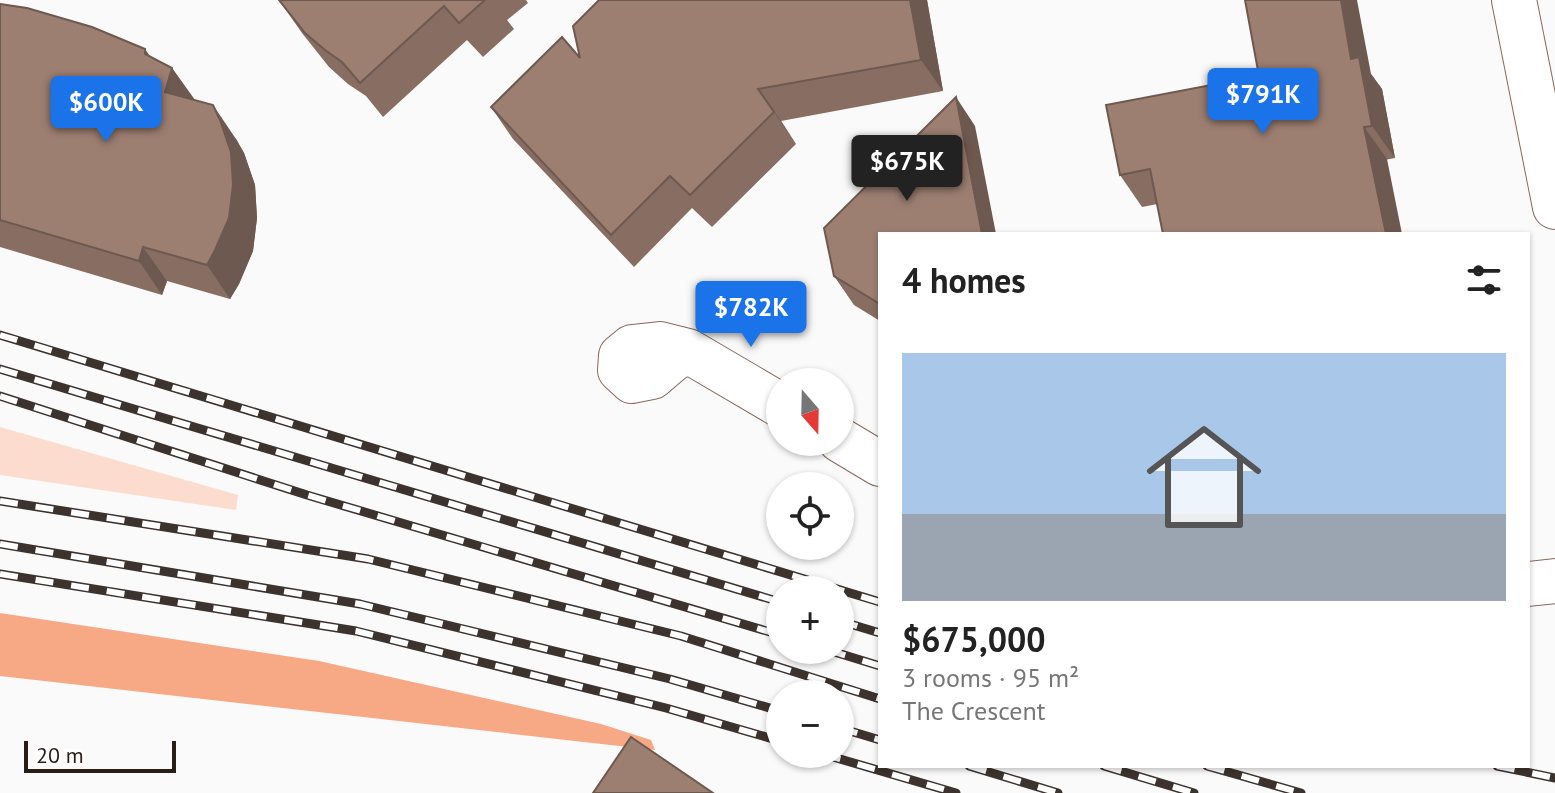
<!DOCTYPE html>
<html lang="en">
<head>
<meta charset="utf-8">
<style>
  body { margin:0; font-family:"PT Sans",sans-serif; background:#f2f2f2; color:#222; height:100vh; display:flex; flex-direction:column; font-size:30px; white-space:nowrap }
  * { box-sizing:border-box; margin:0 }
  p { font-size:26px; color:#767676 }
  .icon { flex:none; width:44px; height:44px; fill:none; stroke:currentColor; stroke-width:2; stroke-linecap:round; stroke-linejoin:round }
  .map { position:relative; flex:1; overflow:hidden }
  .details { position:absolute; left:878px; top:232px; width:652px; height:536px; display:flex; flex-direction:column; background:#fff; border-radius:0px; box-shadow:0 2px 6px #0004 }
  .details>* { flex:none }
  .needle { width:52px; rotate:160deg }
  .fabs { position:absolute; left:766px; top:368px; display:grid; gap:16px }
  .fabs a { display:grid; place-items:center; width:88px; height:88px; border-radius:50%; background:#fff; box-shadow:0 2px 6px #0004; font-size:40px }
  .scale { position:absolute; left:24px; bottom:20px; width:152px; box-sizing:border-box; padding-left:8px; border:4px solid #271c16; border-top:0; font-size:22px; line-height:28px; white-space:nowrap; color:#271c16; -webkit-text-stroke:6px #fff; paint-order:stroke }
  .price { position:absolute; translate:-50% -68px; padding:0 18px; border-radius:8px; background:#1a73e8; color:#fff; font-size:26px; line-height:52px; filter:drop-shadow(0 2px 4px #0008) }
  .price::after { content:''; position:absolute; left:50%; top:48px; width:24px; height:18px; margin-left:-12px; background:inherit; clip-path:polygon(0 0,100% 0,50% 100%) }
  .price.selected { background:#222; color:#fff }
  ul { padding:0; list-style:none }
  li { display:grid; align-content:center; gap:16px; height:424px; padding:0 24px }
  li+li { border-top:2px solid #e0e0e0 }
  li span { display:grid; place-items:center; height:248px; border-radius:0px; color:#555 }
  li>.icon { margin-inline-start:auto }
  span .icon { width:144px; height:144px; fill:#fffc; stroke-width:1 }
  li b { font-size:34px }
  h2 { display:flex; justify-content:space-between; align-items:center; height:96px; padding:0 24px; font-size:34px }
  .map>svg:first-child { display:block }
</style>
</head>
<body>
<div class="map">
<svg width="1555" height="793" viewBox="0 0 1555 793">
  <rect width="100%" height="100%" fill="#fafafa"/>
  <polygon fill="#fcdcce" points="0,427 238,495 236,510 0,475"/>
  <polygon fill="#f7a884" points="0,613 319,661 601,724 651,740 655,750 0,676"/>
  <g fill="none" stroke-linecap="round" stroke-linejoin="round">
    <defs>
      <g id="minor">
        <polyline points="1514,0 1555,207"/>
        <polyline points="688,351 673,359 652,377 632,381 620,370 621,356 632,347 660,344 688,351 780,405"/>
        <polyline points="840,440 880,464"/>
        <polyline points="1528,584 1555,581"/>
      </g>
    </defs>
    <use href="#minor" stroke="#86695d" stroke-width="46"/>
    <use href="#minor" stroke="#fff" stroke-width="44"/>
    <defs>
      <g id="rail">
        <polyline points="0,335 880,602"/>
        <polyline points="0,369 780,602"/>
        <polyline points="0,396 307,495 780,635"/>
        <polyline points="0,501 368,559 681,636 880,699"/>
        <polyline points="0,544 360,604 670,679 780,711"/>
        <polyline points="0,574 356,631 666,708 780,741"/>
        <polyline points="840,621 880,633"/>
        <polyline points="828,650 880,666"/>
        <polyline points="840,728 880,740"/>
        <polyline points="823,754 956,793"/>
        <polyline points="969,766 1058,793"/>
        <polyline points="1104,766 1194,793"/>
        <polyline points="1207,766 1301,793"/>
        <polyline points="1497,766 1555,778"/>
      </g>
    </defs>
    <use href="#rail" stroke="#3d332e" stroke-width="9"/>
    <use href="#rail" stroke="#fff" stroke-width="6" stroke-dasharray="18" stroke-linecap="butt"/>
  </g>
  <g fill="#876d62">
    <polygon points="279,0 526,0 528,3 507,20 514,29 483,57 467,40 383,117 366,96 348,84 329,67 302,33"/>
    <polygon points="927,0 943,91 781,121 796,144 712,227 692,208 634,267 513,139 491,107 580,58"/>
    <polygon points="0,4 151,57 172,68 195,100 236,139 244,153 255,185 257,218 253,251 239,284 230,299 167,281 162,295 0,247"/>
    <polygon points="1371,74 1382,89 1395,158 1142,207 1120,175 1259,76"/>
    <polygon points="975,126 880,234 880,321 854,305 834,276"/>
  </g>
  <g fill="#6e5950">
    <polygon points="910,0 927,0 943,91 921,60"/>
    <polygon points="1341,0 1357,0 1371,74 1382,89 1395,158 1372,126 1351,59"/>
    <polygon points="145,49 168,82 172,68 196,102 165,92 145,54"/>
    <polygon points="758,89 781,121 796,144 774,112"/>
    <polygon points="956,97 975,126 996,234 982,234"/>
    <polygon points="213,105 236,139 244,153 255,185 257,218 253,251 239,284 230,299 207,265"/>
    <polygon points="1364,127 1387,159 1402,234 1386,234"/>
    <polygon points="143,247 167,281 162,295 139,261"/>
  </g>
  <g fill="#9d7f72" stroke="#6e5950" stroke-width="2">
    <polygon points="279,0 485,0 459,23 444,6 360,83 342,62 325,50 305,33"/>
    <polygon points="599,0 910,0 921,60 758,89 774,112 690,195 670,176 611,235 491,107 562,37 580,58 573,26"/>
    <polygon points="1245,0 1341,0 1351,59 1359,57 1372,126 1364,127 1386,234 1163,234 1150,169 1120,175 1106,105 1259,76"/>
    <polygon points="0,4 27,8 92,27 145,49 145,54 172,68 165,92 213,105 220,120 231,152 233,185 229,218 215,250 207,265 143,247 139,261 0,220"/>
    <polygon points="956,97 982,234 880,234 880,304 834,276 824,228"/>
    <polygon points="631,737 713,793 593,793"/>
  </g>
</svg>
<div class="fabs">
<a><svg class="needle" viewBox="-14 -14 28 28"><path d="M0-13l5 13h-10z" fill="#e53935"/><path d="M0 13l5-13h-10z" fill="#767676"/></svg></a>
<a><svg class="icon" aria-label="locate" viewBox="0 0 24 24"><circle cx="12" cy="12" r="6"/><path d="M12 2v4M12 18v4M2 12h4M18 12h4"/></svg></a>
<a>+</a>
<a>−</a>
</div>
<div class="scale">20 m</div>
<b class="price" style="left:1263px;top:136px">$791K</b>
<b class="price" style="left:106px;top:144px">$600K</b>
<b class="price selected" style="left:907px;top:203px">$675K</b>
<b class="price" style="left:751px;top:349px">$782K</b>
<section class="details">
<h2>4 homes<svg class="icon" aria-label="filters" viewBox="0 0 24 24"><path d="M4 7h16M4 17h16"/><circle cx="9" cy="7" r="2"/><circle cx="15" cy="17" r="2"/></svg></h2>
<ul>
<li><span style="background:linear-gradient(#a9c7e8 65%,#9aa5b1 0)"><svg class="icon" aria-label="home" viewBox="0 0 24 24"><path d="M3 11l9-7 9 7M6 9v11h12V9"/></svg></span><div><b>$675,000</b><p>3 rooms · 95 m²</p><p>The Crescent</p></div></li>
</ul>
</section>
</div>
</body>
</html>
